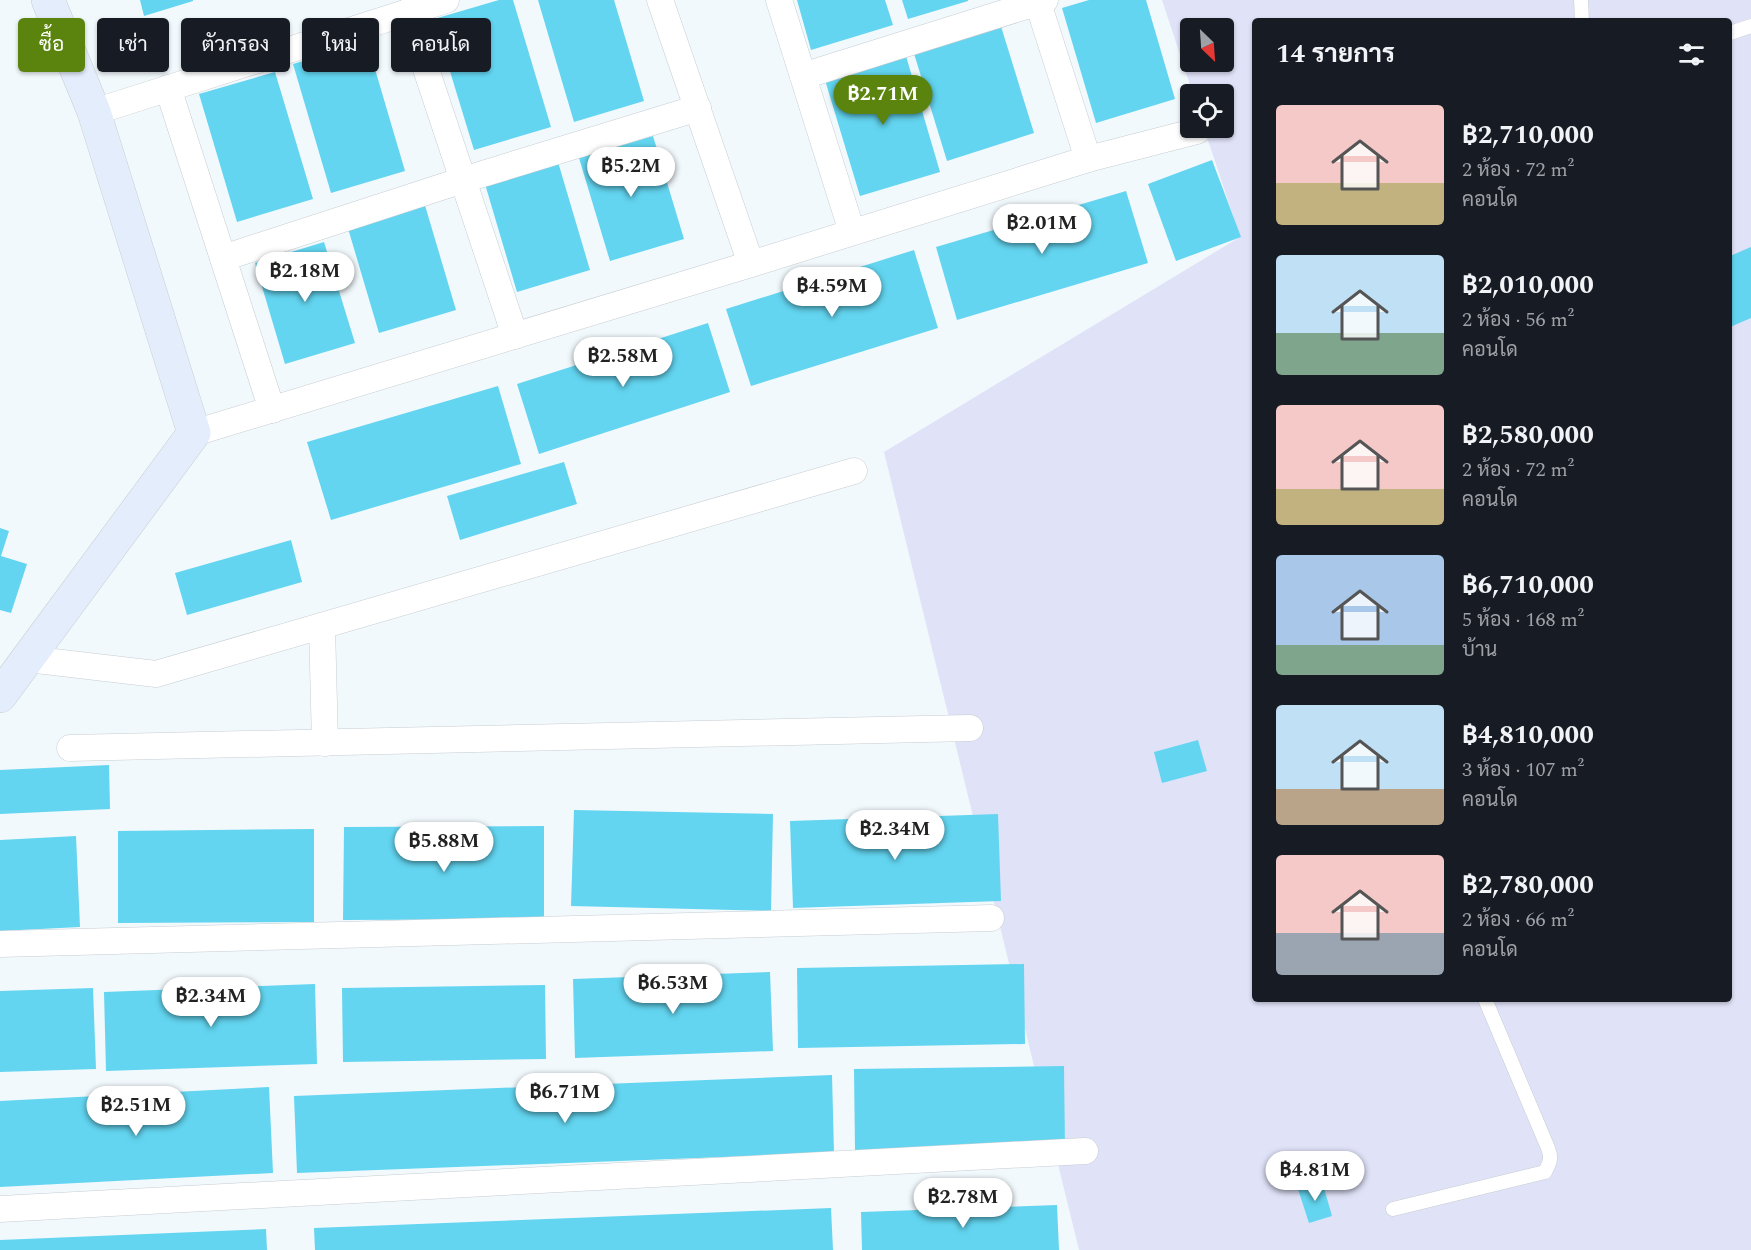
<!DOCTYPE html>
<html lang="th">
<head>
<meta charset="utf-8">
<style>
  body { margin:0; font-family:Spectral,Sarabun,serif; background:#20242c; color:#f1f3f6; height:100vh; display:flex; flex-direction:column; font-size:22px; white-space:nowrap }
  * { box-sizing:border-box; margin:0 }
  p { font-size:20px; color:#9ea1a6 }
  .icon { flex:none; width:33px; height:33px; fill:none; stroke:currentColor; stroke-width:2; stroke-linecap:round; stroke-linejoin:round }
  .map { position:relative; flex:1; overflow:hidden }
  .sheet { position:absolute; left:1252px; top:18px; width:480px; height:984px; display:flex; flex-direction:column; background:#171b24; border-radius:6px; box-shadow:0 2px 4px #0004 }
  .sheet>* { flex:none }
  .banner { position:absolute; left:18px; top:18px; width:570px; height:54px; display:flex; gap:12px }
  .needle { width:39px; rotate:155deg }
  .controls { position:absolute; left:1180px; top:18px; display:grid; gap:12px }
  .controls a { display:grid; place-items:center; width:54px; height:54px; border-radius:6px; background:#171b24; box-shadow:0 2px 4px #0004; font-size:30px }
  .price { position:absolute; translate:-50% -51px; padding:0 14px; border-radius:21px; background:#fff; color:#222; font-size:20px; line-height:39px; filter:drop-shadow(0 2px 3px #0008) }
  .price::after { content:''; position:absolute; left:50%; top:36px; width:18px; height:14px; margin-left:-9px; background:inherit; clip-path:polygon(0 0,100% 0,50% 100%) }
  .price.on { background:#5a840e; color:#fff }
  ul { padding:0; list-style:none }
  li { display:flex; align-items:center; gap:18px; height:150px; padding:0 24px }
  li span { display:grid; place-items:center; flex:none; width:168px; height:120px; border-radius:6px; color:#555 }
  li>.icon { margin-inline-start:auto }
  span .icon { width:72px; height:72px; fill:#fffc; stroke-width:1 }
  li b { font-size:26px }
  h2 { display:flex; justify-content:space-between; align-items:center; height:72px; padding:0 24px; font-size:26px }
  .pill { padding:0 21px; border-radius:6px; background:#171b24; box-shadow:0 2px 4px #0004; font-size:21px; line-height:54px }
  .pill.on { background:#5a840e; color:#fff }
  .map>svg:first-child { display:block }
</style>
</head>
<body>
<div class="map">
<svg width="1751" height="1250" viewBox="0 0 1751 1250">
  <rect width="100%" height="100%" fill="#f2f9fd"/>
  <path fill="#e0e2f8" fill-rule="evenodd" d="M1162 0H1751V1250H1079L884 452 1240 237 1204 128H1224V94H1193ZM1256 21H1730V999H1256ZM1191 28H1224V62H1191Z"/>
  <g fill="#63d5f0">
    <polygon points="140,0 193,0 193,1 144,16"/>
    <polygon points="499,0 513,0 551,127 474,150 434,19"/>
    <polygon points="538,0 614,0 644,101 574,122"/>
    <polygon points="797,0 885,0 893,25 811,50"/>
    <polygon points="902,0 968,0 968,1 908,19"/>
    <polygon points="1089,0 1146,0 1175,99 1096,123 1062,8"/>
    <polygon points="999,20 1034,133 947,161 912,47"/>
    <polygon points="367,42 405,171 331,193 293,64"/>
    <polygon points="906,56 940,172 860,196 825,80"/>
    <polygon points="275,72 313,199 237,222 199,94"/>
    <polygon points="653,136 684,239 610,261 579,158"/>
    <polygon points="1212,160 1241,237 1176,261 1148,184"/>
    <polygon points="558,162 590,270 517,292 485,184"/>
    <polygon points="1126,191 1148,263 957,320 936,247"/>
    <polygon points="424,202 456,310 379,333 347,225"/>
    <polygon points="324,242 355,343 285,364 255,263"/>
    <polygon points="1751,247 1751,318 1730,327 1730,256"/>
    <polygon points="914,250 938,328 751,386 726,309"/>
    <polygon points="708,323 730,392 539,454 517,384"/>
    <polygon points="498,386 521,464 331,520 307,442"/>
    <polygon points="564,462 577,504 460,540 447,496"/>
    <polygon points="0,528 9,531 1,556 27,564 11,613 0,610"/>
    <polygon points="291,540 302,582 187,615 175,573"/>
    <polygon points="1198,740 1207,771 1162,783 1154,752"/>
    <polygon points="109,765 110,809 0,814 0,770"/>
    <polygon points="574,810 773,814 771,911 571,906"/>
    <polygon points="998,814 1001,901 793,908 790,821"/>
    <polygon points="544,826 544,919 343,920 344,827"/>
    <polygon points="314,829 314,922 118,923 118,831"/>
    <polygon points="76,836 80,927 0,931 0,840"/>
    <polygon points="1024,964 1025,1044 798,1048 797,968"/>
    <polygon points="770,972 773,1051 575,1058 573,979"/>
    <polygon points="315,984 317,1064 106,1071 104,992"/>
    <polygon points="545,985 546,1059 343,1062 342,988"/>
    <polygon points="93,988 96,1069 0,1072 0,991"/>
    <polygon points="1064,1066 1065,1148 855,1151 854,1069"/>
    <polygon points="832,1075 834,1153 297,1173 294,1096"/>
    <polygon points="269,1087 273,1173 0,1187 0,1101"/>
    <polygon points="1322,1181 1332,1216 1309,1223 1298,1189"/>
    <polygon points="1057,1205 1059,1250 862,1250 861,1212"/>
    <polygon points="831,1208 833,1250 315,1250 314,1228"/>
    <polygon points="266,1229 267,1250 0,1250 0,1240"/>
  </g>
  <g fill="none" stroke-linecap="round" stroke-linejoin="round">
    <defs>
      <g id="lane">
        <polyline points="1581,0 1582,21"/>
        <polyline points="1730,33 1751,26"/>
        <path d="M1393 1209 1545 1172C1550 1162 1552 1158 1548 1148L1485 999"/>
      </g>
      <g id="street">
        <polyline points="660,0 751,264"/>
        <polyline points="779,0 852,232"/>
        <polyline points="1037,0 1088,159"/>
        <polyline points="407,12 515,336"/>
        <polyline points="803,76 1045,0"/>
        <polyline points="168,88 272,410"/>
        <polyline points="94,112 446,0"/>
        <polyline points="223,258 463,180 698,108"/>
        <polyline points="194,433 751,264 1088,159 1197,131"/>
        <polyline points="322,626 325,743"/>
        <polyline points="28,659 156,674 854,471"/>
        <polyline points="70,748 970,728"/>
        <polyline points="0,944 991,918"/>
        <polyline points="0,1209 1085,1151"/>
      </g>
      <polyline id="secondary" points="0,696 194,433 94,112 48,0"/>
    </defs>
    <use href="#lane" stroke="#c7cdd1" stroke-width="15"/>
    <use href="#street" stroke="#c7cdd1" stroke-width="27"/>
    <use href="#secondary" stroke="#c7cdd1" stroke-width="34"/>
    <use href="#lane" stroke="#fff" stroke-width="14"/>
    <use href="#street" stroke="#fff" stroke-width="26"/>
    <use href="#secondary" stroke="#e4edfc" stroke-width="33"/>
  </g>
</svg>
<div class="controls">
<a><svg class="needle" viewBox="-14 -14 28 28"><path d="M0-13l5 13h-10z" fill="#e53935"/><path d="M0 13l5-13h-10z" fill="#9ea1a6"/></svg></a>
<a><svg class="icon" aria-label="locate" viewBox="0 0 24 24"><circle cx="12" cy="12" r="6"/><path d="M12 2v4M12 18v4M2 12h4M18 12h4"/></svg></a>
</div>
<b class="price on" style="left:883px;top:126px">฿2.71M</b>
<b class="price" style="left:631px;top:198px">฿5.2M</b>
<b class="price" style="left:1042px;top:255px">฿2.01M</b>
<b class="price" style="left:305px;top:303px">฿2.18M</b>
<b class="price" style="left:832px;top:318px">฿4.59M</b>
<b class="price" style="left:623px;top:388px">฿2.58M</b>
<b class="price" style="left:895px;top:861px">฿2.34M</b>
<b class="price" style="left:444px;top:873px">฿5.88M</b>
<b class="price" style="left:673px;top:1015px">฿6.53M</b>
<b class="price" style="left:211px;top:1028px">฿2.34M</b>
<b class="price" style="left:565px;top:1124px">฿6.71M</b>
<b class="price" style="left:136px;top:1137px">฿2.51M</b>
<b class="price" style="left:1315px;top:1202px">฿4.81M</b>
<b class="price" style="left:963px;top:1229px">฿2.78M</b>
<div class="banner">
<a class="pill on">ซื้อ</a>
<a class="pill">เช่า</a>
<a class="pill">ตัวกรอง</a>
<a class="pill">ใหม่</a>
<a class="pill">คอนโด</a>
</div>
<section class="sheet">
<h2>14 รายการ<svg class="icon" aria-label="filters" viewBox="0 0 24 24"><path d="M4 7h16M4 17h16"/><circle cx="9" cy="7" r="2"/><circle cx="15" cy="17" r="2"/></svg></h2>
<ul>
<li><span style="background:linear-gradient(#f6c9c9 65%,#c2b280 0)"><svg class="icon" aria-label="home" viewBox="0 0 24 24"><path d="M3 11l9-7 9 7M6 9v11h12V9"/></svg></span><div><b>฿2,710,000</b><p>2 ห้อง · 72 m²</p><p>คอนโด</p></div></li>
<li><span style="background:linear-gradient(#bfe0f5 65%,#7fa58c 0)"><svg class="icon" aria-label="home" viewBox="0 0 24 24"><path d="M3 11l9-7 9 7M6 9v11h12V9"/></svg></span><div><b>฿2,010,000</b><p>2 ห้อง · 56 m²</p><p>คอนโด</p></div></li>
<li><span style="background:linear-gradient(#f6c9c9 70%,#c2b280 0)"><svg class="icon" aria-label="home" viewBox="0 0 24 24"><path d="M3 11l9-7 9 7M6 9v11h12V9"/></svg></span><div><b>฿2,580,000</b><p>2 ห้อง · 72 m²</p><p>คอนโด</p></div></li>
<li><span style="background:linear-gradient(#a9c7e8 75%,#7fa58c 0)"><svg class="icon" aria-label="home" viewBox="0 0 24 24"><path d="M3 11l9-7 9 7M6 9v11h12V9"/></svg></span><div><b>฿6,710,000</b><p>5 ห้อง · 168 m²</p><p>บ้าน</p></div></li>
<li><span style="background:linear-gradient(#bfe0f5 70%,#b9a48a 0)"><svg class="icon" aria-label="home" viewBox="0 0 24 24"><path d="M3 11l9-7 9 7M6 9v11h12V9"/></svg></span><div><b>฿4,810,000</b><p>3 ห้อง · 107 m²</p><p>คอนโด</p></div></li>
<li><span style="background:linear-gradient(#f6c9c9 65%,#9aa5b1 0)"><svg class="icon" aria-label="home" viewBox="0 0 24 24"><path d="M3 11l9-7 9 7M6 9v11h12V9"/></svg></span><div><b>฿2,780,000</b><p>2 ห้อง · 66 m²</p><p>คอนโด</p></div></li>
</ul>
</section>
</div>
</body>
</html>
